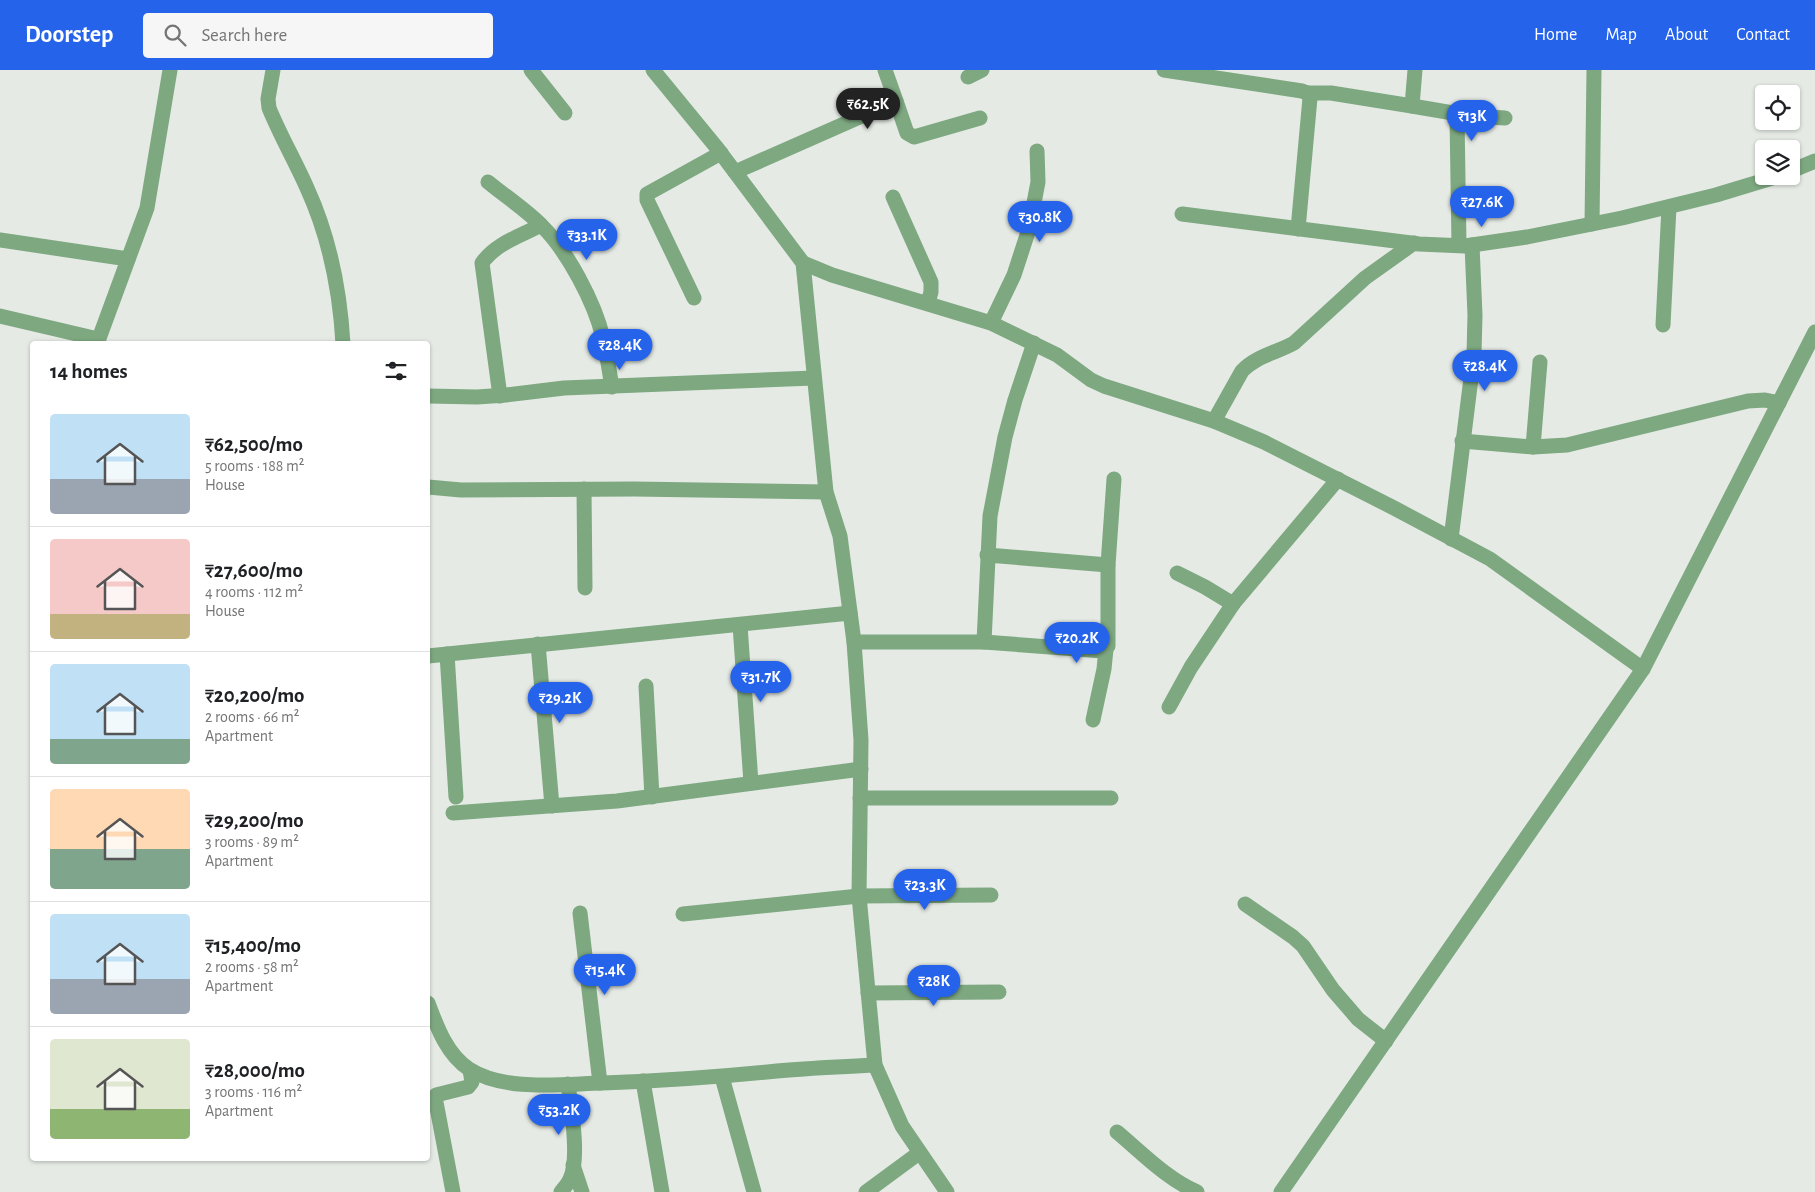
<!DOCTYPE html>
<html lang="en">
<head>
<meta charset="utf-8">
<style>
  body { margin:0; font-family:"Alegreya Sans",sans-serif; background:#f6f6f6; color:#202124; height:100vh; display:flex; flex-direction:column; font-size:19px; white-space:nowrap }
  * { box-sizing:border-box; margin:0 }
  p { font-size:16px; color:#757577 }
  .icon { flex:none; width:28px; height:28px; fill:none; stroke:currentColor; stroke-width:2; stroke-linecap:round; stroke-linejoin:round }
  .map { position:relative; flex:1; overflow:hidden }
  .details { position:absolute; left:30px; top:271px; width:400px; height:820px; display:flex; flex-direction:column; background:#fff; border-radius:5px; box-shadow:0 1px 4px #0004 }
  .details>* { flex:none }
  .buttons { position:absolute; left:1755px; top:15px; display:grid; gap:10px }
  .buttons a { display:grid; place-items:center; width:45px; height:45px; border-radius:5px; background:#fff; box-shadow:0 1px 4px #0004; font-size:25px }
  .price { position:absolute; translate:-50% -42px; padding:0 11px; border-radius:18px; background:#2563eb; color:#fff; font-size:16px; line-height:32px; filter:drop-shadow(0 1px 2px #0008) }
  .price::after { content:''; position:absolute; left:50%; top:30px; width:15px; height:11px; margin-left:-8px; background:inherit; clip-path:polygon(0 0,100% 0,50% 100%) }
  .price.on { background:#222; color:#fff }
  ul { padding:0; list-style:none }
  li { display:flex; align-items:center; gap:15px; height:125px; padding:0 20px }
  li+li { border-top:1px solid #e0e0e0 }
  li span { display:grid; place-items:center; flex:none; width:140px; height:100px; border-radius:5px; color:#555 }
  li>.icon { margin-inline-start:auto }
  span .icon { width:60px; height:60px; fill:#fffc; stroke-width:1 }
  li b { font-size:21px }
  h2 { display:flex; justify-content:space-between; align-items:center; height:60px; padding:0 20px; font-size:21px }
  header { display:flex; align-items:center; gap:30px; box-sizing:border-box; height:70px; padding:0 25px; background:#2563eb; color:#fff }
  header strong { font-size:24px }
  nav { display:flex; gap:28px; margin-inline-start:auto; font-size:18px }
  .search { width:350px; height:45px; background:#f6f6f6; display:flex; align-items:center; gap:12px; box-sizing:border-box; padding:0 18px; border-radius:5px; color:#757577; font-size:19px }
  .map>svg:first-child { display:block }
</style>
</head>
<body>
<header>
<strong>Doorstep</strong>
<div class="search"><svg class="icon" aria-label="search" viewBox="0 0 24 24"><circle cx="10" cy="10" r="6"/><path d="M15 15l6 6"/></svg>Search here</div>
<nav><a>Home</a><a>Map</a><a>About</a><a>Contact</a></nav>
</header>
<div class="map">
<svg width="1815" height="1122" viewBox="0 0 1815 1122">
  <rect width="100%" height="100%" fill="#e5eae5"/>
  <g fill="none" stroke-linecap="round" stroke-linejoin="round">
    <g stroke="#7da880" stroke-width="15">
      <path d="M273 0 268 29 269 38C280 65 295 91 307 118 329 166 340 221 343 274"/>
      <polyline points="531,0 565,43"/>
      <polyline points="653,0 717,78 803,193 826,422 840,466 854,572 861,670 859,826 875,995 902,1056 947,1122"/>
      <polyline points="885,0 896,31"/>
      <polyline points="1164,0 1302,21 1307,23 1310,28 1298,159"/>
      <polyline points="1415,0 1412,36 1453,43 1457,47 1459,175"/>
      <polyline points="968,7 982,0"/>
      <polyline points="1307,23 1331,23 1412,36"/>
      <polyline points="1455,45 1505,48"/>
      <polyline points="1791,101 1815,91"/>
      <polyline points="735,102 896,31 907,63 914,67 980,48"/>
      <path d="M488 112C505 126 525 139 541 155 567 180 595 233 603 268 607 284 609 300 612 317"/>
      <polyline points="893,127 931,212 931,222 928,233"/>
      <polyline points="1182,144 1419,174 1465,176 1527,167 1622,148 1716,125 1779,106"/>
      <polyline points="1592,154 1594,0"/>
      <polyline points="0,170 128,189"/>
      <polyline points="803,193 832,205 991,253 1057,285 1091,310 1104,316 1214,351 1264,372 1394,438 1490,489 1643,599"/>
      <polyline points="694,228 647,130 647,124 721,83"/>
      <polyline points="0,246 98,269"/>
      <polyline points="991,253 1014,205 1029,159 1038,112 1037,81"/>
      <polyline points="1663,255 1669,137"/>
      <polyline points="97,274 147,138 170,0"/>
      <polyline points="428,326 477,327 506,325 564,318 814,308"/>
      <path d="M500 326 482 193C496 173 521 166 541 155"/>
      <path d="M1214 351 1242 301C1256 286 1276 283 1294 273L1365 208 1414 173"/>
      <polyline points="1462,371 1533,377 1567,375 1748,331 1765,330 1779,333"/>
      <polyline points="1533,377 1540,292"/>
      <polyline points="428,417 461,420 634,419 826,422"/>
      <polyline points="584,419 585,518"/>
      <polyline points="1451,469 1474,284 1475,245 1472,175"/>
      <polyline points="987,485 1108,495"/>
      <polyline points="1177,503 1205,517 1233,534"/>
      <polyline points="740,555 751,713"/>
      <polyline points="854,572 984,572 1103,581 1108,576 1108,495 1114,409"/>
      <polyline points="984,572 990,446 1005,367 1015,330 1034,273"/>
      <polyline points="538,574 552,736"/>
      <polyline points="447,584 456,727"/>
      <polyline points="428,586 850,543"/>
      <polyline points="646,616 652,727"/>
      <polyline points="1169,637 1191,597 1233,534 1338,409"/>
      <polyline points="1093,650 1104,599 1106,579"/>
      <polyline points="860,728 1111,728"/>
      <polyline points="453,743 617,731 861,699"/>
      <polyline points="1245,834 1293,867 1303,876 1333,920 1358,949 1386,971"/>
      <polyline points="580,843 600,1013"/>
      <polyline points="683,844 859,826 991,825"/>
      <polyline points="868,923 999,922"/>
      <path d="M428 933C437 957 447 985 469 999 505 1022 562 1014 603 1013 661 1011 719 1007 777 1001 810 998 843 997 875 995"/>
      <polyline points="722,1007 754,1122"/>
      <polyline points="643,1011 662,1122"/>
      <path d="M1117 1062C1142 1083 1167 1109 1197 1122"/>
      <polyline points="573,1095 582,1122"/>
      <polyline points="453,1122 435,1027 436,1025 468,1017 472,1012 470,1000"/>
      <path d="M561 1122C564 1118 568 1114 570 1109 580 1089 571 1037 568 1014"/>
      <polyline points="866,1122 919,1083"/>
      <polyline points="1281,1122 1643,599 1815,262"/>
    </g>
  </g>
</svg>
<div class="buttons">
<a><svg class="icon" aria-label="locate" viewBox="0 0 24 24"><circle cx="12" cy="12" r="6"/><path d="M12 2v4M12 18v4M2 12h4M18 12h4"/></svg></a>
<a><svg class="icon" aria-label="layers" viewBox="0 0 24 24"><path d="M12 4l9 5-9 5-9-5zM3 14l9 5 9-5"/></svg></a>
</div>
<b class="price on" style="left:868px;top:60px">₹62.5K</b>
<b class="price" style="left:1472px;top:72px">₹13K</b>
<b class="price" style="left:1482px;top:158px">₹27.6K</b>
<b class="price" style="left:1040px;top:173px">₹30.8K</b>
<b class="price" style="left:587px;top:191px">₹33.1K</b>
<b class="price" style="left:620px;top:301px">₹28.4K</b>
<b class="price" style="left:1485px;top:322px">₹28.4K</b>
<b class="price" style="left:1077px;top:594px">₹20.2K</b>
<b class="price" style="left:761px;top:633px">₹31.7K</b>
<b class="price" style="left:560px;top:654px">₹29.2K</b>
<b class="price" style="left:925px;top:841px">₹23.3K</b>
<b class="price" style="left:605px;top:926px">₹15.4K</b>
<b class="price" style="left:934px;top:937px">₹28K</b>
<b class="price" style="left:559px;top:1066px">₹53.2K</b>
<section class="details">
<h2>14 homes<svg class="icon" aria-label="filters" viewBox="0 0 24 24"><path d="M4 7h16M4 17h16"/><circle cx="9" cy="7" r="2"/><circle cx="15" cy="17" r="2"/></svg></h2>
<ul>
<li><span style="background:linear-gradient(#bfe0f5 65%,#9aa5b1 0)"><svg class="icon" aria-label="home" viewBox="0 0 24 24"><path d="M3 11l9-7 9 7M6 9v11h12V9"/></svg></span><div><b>₹62,500/mo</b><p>5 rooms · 188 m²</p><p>House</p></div></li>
<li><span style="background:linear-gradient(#f6c9c9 75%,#c2b280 0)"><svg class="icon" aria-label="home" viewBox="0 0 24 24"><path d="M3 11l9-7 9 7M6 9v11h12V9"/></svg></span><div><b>₹27,600/mo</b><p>4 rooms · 112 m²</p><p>House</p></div></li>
<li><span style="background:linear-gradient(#bfe0f5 75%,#7fa58c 0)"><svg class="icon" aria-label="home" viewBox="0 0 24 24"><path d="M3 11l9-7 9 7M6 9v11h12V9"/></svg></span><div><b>₹20,200/mo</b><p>2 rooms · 66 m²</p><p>Apartment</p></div></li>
<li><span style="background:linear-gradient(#ffd9b3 60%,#7fa58c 0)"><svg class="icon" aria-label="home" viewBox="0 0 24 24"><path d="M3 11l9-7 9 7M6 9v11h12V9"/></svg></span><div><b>₹29,200/mo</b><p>3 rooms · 89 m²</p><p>Apartment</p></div></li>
<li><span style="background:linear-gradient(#bfe0f5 65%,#9aa5b1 0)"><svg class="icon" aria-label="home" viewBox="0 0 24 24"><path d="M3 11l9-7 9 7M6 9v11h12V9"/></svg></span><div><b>₹15,400/mo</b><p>2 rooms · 58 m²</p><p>Apartment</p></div></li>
<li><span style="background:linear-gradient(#dfe7d0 70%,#8fb573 0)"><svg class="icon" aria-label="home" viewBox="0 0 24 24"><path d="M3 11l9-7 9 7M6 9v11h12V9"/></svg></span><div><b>₹28,000/mo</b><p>3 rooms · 116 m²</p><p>Apartment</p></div></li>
</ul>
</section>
</div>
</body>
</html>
